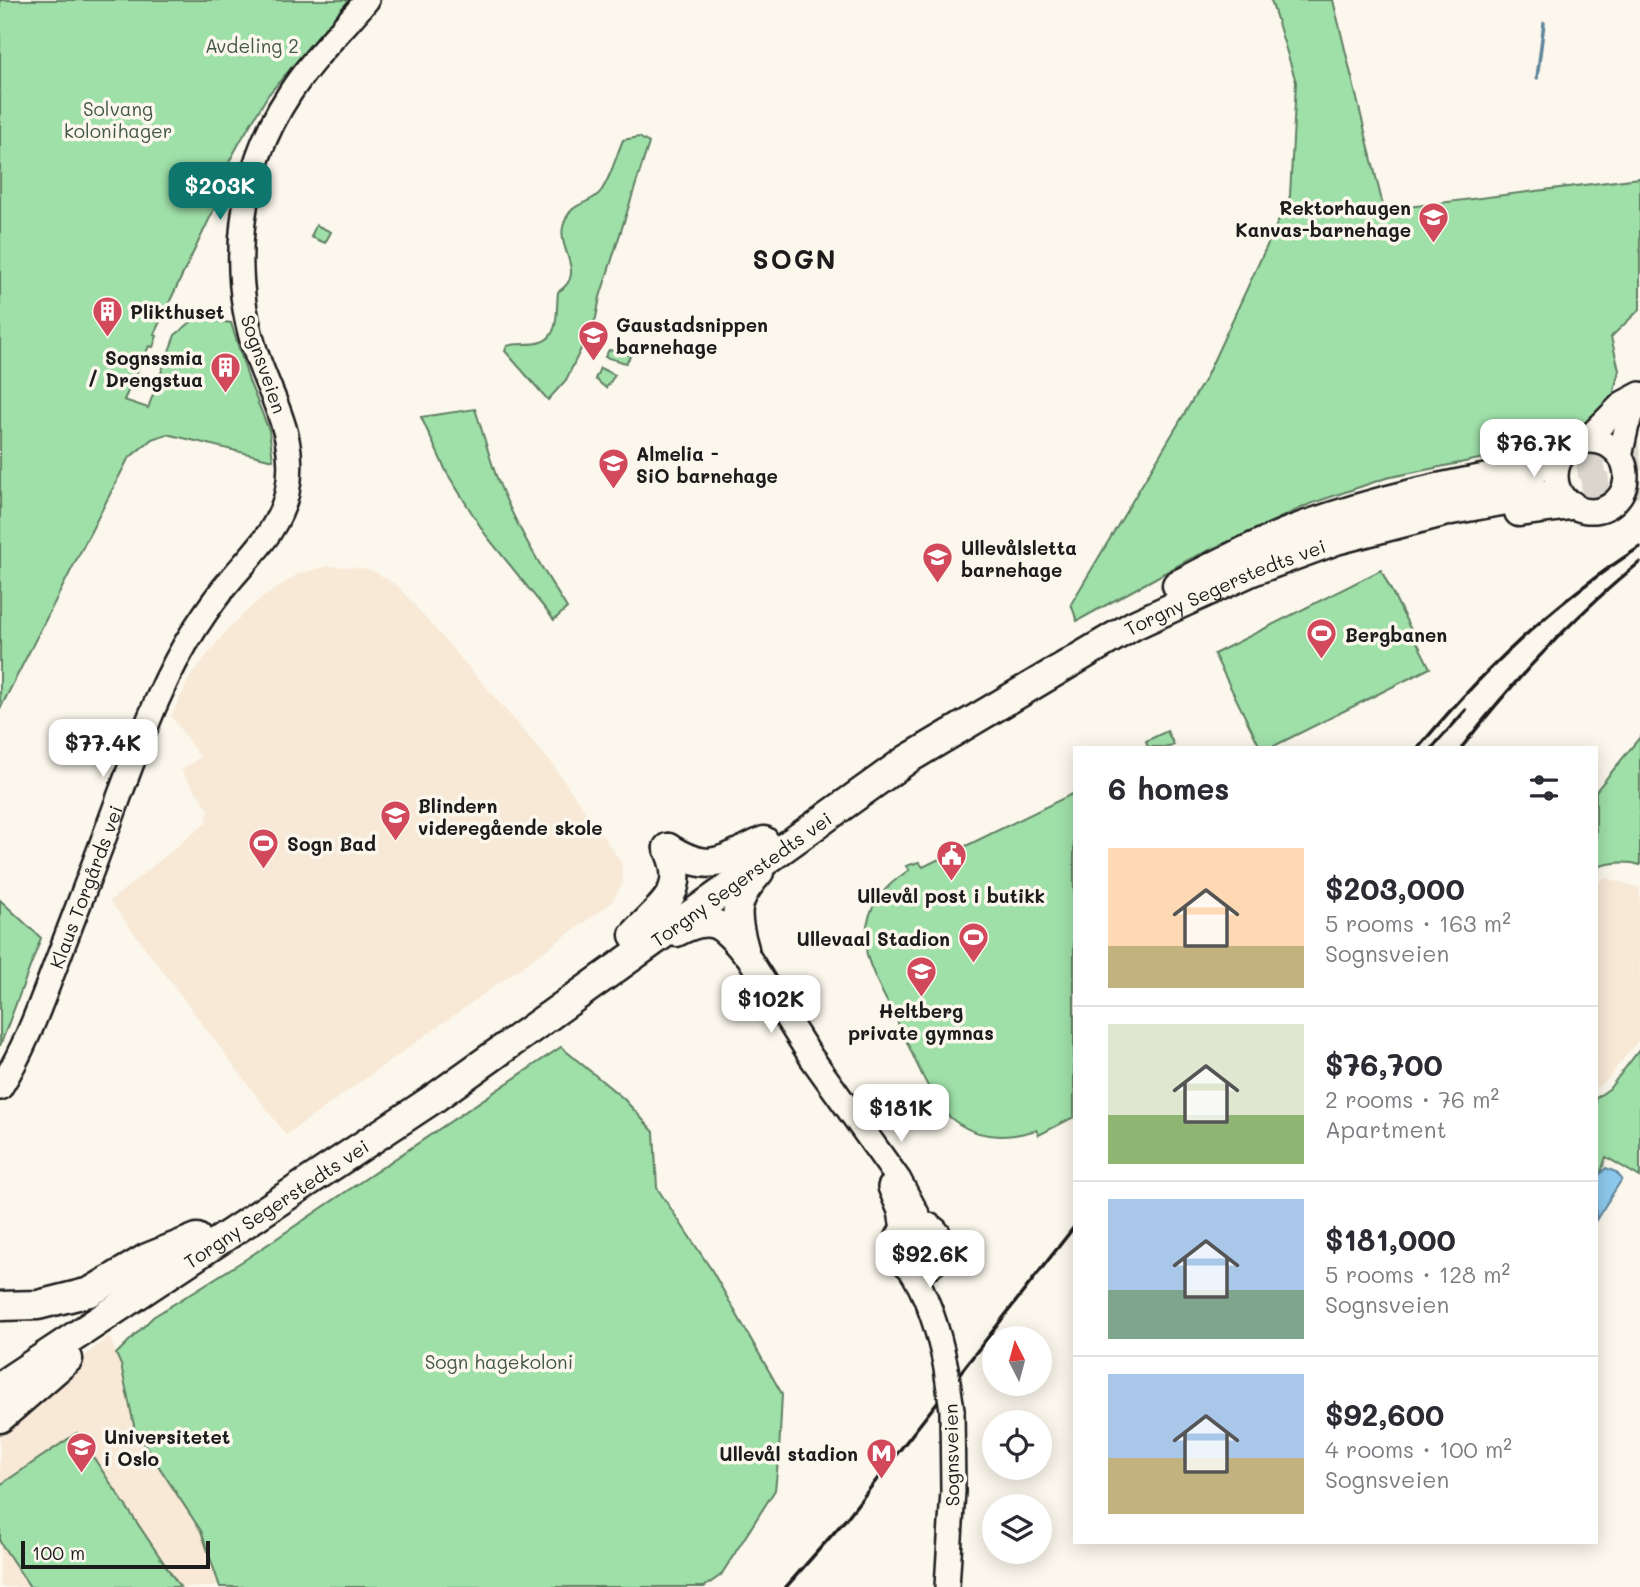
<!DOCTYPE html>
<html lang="en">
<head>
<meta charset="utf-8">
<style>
  body { margin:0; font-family:Mali,sans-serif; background:#f2f2f3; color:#2b2b33; height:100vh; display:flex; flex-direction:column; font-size:26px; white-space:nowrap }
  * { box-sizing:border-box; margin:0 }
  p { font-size:23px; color:#7c7c81 }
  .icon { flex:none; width:38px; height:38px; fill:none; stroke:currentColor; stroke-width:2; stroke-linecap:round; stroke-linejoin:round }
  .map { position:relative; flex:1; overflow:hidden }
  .side { position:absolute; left:1073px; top:746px; width:525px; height:798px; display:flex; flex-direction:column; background:#fff; border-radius:0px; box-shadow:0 4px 18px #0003 }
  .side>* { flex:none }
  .needle { width:46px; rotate:354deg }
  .buttons { position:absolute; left:982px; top:1326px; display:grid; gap:14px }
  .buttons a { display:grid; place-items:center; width:70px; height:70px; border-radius:50%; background:#fff; box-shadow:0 4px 18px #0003; font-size:35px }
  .scale { position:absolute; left:21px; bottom:18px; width:189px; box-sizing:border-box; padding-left:7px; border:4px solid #1c1c1c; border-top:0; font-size:19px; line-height:24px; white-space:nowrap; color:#1c1c1c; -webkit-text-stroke:5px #fbf7ec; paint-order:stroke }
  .price { position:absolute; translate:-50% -60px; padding:0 16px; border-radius:14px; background:#fff; color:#222; font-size:23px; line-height:46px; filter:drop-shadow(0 2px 4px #0008) }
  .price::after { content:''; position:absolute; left:50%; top:42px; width:21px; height:16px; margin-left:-10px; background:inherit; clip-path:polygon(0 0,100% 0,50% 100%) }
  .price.selected { background:#0f766e; color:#fff }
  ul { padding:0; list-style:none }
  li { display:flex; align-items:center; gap:21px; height:175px; padding:0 35px }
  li+li { border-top:2px solid #e1e1e2 }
  li span { display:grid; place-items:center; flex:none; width:196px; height:140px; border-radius:0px; color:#555 }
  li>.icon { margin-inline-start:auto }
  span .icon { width:84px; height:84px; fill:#fffc; stroke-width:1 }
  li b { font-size:30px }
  h2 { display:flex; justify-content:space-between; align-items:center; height:84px; padding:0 35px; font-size:30px }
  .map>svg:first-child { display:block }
</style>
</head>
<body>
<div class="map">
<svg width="1640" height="1587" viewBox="0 0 1640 1587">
  <rect width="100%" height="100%" fill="#fbf7ec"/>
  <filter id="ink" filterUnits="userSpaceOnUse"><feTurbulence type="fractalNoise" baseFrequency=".0143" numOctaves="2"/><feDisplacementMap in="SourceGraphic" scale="14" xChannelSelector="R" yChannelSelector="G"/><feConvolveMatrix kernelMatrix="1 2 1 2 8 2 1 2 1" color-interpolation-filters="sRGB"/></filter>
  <g filter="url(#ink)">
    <g fill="#f8e8d6">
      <polygon points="327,566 363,568 377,573 398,586 553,765 621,862 623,883 610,904 286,1135 110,901 206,823 209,809 181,771 200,757 171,716 191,676 228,629 259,600 298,574"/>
      <polygon points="1606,878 1640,888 1640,1038 1607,1080 1596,1088 1596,889 1599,882"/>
      <polygon points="109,1336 121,1365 135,1430 201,1531 219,1584 214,1587 0,1587 0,1428 19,1410"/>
    </g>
    <g fill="#9fe0a9" stroke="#5e7e62" stroke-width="2">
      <polygon points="0,0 349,0 268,95 241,140 230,160 219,199 154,334 157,336 153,347 149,346 124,400 148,408 175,335 196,318 231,323 249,381 269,430 273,460 167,434 152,439 128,459 0,709"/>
      <polygon points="1271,0 1333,0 1384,210 1640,178 1640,309 1611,337 1619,370 1613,396 1590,427 1552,448 1479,459 1386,478 1310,504 1190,559 1077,621 1071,604 1205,379 1290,196 1296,82"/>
      <path d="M639 137 649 143 600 297 596 318 566 380 548 400 505 351 507 346C518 342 530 346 541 342 560 337 556 308 558 292 587 274 558 251 563 227 570 199 589 207 601 191 611 177 616 156 623 140Z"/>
      <polygon points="316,225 331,232 325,243 311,237"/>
      <polygon points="609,350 631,355 626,363 605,357"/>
      <polygon points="600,368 615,375 606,388 595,379"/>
      <path d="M475 409C483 432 489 457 498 481 516 526 541 567 567 608L554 620 485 534 447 473 421 417Z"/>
      <polygon points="1381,570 1430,668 1272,747 1260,747 1214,654"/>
      <polygon points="1167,731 1174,745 1169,747 1148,747 1146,741"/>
      <path d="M1640 737V865C1628 861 1607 862 1596 868V791Z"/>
      <path d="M1074 793V1117L1039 1135 1036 1130C1010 1138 983 1140 959 1124 953 1120 947 1115 943 1110 923 1083 911 1049 896 1019 886 999 873 977 867 955 866 949 865 940 866 934 868 904 885 886 909 870L906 866 919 862 923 867Z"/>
      <polygon points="0,900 41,938 0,1046"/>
      <polygon points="561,1047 624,1099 654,1132 657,1188 711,1269 782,1394 779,1453 775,1490 721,1575 704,1587 220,1587 201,1531 135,1430 121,1365 116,1354 153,1317 246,1259"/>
      <polygon points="1640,1049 1640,1177 1606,1157 1601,1172 1596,1174 1596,1098 1609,1089"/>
      <polygon points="77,1433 180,1587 30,1587 0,1542 0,1485"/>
    </g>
    <polygon fill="#8dcaee" stroke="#60849a" stroke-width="2" points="1606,1168 1616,1172 1622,1179 1596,1220 1596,1178"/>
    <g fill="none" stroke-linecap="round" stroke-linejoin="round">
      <polyline stroke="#60849a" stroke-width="3.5" points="1537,78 1544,23"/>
      <g stroke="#dad6cd" stroke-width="28" stroke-dasharray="28 14" stroke-linecap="butt">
        <polyline points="1535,470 1640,456"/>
        <polyline points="1540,494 1640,483"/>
      </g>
      <defs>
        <g id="major">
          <circle cx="1591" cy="476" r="35"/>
          <polyline points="1585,441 1623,403 1640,394"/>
          <polyline points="1620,456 1627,425 1640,396"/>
          <polyline points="744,950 811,1057 899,1180 922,1223"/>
          <path id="s1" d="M0 1088C26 1047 42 1000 59 956 79 903 100 850 119 797 141 739 162 679 196 627 207 610 219 593 232 578 255 551 279 528 287 493 298 440 275 406 258 359 227 271 238 172 290 93 312 59 341 31 367 0"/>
          <polyline points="890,1187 900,1211 903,1229"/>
          <circle cx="919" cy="1246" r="23"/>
          <path d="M909 1267C929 1297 939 1333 946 1368"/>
          <polyline points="947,1587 953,1491 952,1410"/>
        </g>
        <g id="highway">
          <polyline points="1506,460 1568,449"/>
          <polyline points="1519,512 1571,505"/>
          <path d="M1177 585C1219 564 1262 541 1307 525 1382 498 1457 482 1535 470"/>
          <path d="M668 848C711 875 722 860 764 841"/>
          <path d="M676 932C711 914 721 922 744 950"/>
          <path d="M634 935C662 904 689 892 668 848"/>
          <path d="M744 949C734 913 733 901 759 872"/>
          <polyline points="0,1306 38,1305 90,1292 147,1258 197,1238"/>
          <path id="s2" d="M0 1386 433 1099 908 759 1134 625 1252 571 1336 540 1451 510 1540 494"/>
          <polyline points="0,1418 68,1359"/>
        </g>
      </defs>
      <use href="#major" stroke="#1c1c1c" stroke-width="28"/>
      <use href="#highway" stroke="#1c1c1c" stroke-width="33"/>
      <use href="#major" stroke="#fbf7ec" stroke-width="23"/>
      <use href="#highway" stroke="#fbf7ec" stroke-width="28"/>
      <g stroke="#1c1c1c" stroke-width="3.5">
        <path d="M1419 747C1483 670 1555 601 1640 547"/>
        <polyline points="1433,747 1466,710"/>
        <path d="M1462 747C1515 679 1573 617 1640 562"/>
        <polyline points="786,1587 846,1519 1074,1227"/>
      </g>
      <defs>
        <polyline id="major-bridge" points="946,1368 952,1410"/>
      </defs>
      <use href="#major-bridge" stroke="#1c1c1c" stroke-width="28" stroke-linecap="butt"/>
      <use href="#major-bridge" stroke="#fbf7ec" stroke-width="23"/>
    </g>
  </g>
  <defs>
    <symbol id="school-pin" viewBox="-11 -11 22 30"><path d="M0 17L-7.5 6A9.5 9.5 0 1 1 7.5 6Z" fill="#d1495b" stroke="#fbf7ec"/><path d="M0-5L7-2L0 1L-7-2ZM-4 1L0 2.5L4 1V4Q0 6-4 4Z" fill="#fff"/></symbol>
    <symbol id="building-pin" viewBox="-11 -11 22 30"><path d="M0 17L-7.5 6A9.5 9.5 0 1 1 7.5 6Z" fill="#d1495b" stroke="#fbf7ec"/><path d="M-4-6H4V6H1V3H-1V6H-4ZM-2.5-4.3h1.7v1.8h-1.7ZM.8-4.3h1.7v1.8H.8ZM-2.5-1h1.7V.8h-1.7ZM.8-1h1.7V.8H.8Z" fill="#fff"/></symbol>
    <symbol id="stadium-pin" viewBox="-11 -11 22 30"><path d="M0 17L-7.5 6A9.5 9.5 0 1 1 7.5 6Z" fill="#d1495b" stroke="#fbf7ec"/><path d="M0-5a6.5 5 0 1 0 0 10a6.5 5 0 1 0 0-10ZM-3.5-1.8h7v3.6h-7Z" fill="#fff"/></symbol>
    <symbol id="civic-pin" viewBox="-11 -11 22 30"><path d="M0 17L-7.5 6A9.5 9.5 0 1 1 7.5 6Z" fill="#d1495b" stroke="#fbf7ec"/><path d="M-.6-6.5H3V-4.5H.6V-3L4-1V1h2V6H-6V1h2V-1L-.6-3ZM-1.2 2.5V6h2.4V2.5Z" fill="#fff"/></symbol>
    <symbol id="university-pin" viewBox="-11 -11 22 30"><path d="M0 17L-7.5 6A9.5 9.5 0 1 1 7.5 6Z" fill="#d1495b" stroke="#fbf7ec"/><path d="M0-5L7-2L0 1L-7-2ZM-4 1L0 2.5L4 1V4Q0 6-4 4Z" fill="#fff"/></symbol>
    <symbol id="metro-pin" viewBox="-11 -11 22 30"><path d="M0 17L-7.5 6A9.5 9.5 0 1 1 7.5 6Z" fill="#d1495b" stroke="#fbf7ec"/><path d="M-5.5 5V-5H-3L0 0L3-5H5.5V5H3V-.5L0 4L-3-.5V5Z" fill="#fff"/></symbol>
  </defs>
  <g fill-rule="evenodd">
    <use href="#school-pin" x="1416" y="200" width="35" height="47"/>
    <use href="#building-pin" x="90" y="294" width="35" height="47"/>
    <use href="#school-pin" x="576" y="318" width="35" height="47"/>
    <use href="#building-pin" x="208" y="350" width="35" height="47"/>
    <use href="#school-pin" x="596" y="446" width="35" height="47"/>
    <use href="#school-pin" x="920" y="540" width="35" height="47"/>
    <use href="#stadium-pin" x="1304" y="616" width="35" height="47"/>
    <use href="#school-pin" x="378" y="798" width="35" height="47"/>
    <use href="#stadium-pin" x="246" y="826" width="35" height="47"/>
    <use href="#civic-pin" x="934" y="838" width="35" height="47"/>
    <use href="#stadium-pin" x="956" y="920" width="35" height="47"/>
    <use href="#school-pin" x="904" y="954" width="35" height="47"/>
    <use href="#university-pin" x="64" y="1430" width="35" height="47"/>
    <use href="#metro-pin" x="864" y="1436" width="35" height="47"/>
  </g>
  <g text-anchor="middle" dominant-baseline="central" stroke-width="7" stroke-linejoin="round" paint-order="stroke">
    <g font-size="19" fill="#435746" stroke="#fbf7ec">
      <text x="252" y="45">Avdeling 2</text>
      <text x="118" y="108">Solvang<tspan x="118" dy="22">kolonihager</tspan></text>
      <text x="499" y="1361">Sogn hagekoloni</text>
    </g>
    <g font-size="19" font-weight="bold" fill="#1c1c1c" stroke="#fbf7ec" text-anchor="start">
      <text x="1411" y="207" text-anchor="end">Rektorhaugen<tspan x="1411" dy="22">Kanvas-barnehage</tspan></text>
      <text x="130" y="311">Plikthuset</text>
      <text x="616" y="324">Gaustadsnippen<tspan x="616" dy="22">barnehage</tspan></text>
      <text x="203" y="357" text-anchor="end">Sognssmia<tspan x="203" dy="22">/ Drengstua</tspan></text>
      <text x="636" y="453">Almelia -<tspan x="636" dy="22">SiO barnehage</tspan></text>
      <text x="961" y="547">Ullevålsletta<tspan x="961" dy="22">barnehage</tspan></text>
      <text x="1345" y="634">Bergbanen</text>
      <text x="418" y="805">Blindern<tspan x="418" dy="22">videregående skole</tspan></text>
      <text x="287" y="843">Sogn Bad</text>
      <text x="951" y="895" text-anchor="middle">Ullevål post i butikk</text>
      <text x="950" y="938" text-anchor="end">Ullevaal Stadion</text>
      <text x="921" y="1010" text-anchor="middle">Heltberg<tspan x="921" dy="22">private gymnas</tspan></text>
      <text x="104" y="1436">Universitetet<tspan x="104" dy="22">i Oslo</tspan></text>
      <text x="858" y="1453" text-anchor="end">Ullevål stadion</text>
    </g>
    <g font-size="19" fill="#1c1c1c" stroke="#fbf7ec">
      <text transform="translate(264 364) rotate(71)">Sognsveien</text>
      <text stroke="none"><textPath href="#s2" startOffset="1465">Torgny Segerstedts vei</textPath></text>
      <text stroke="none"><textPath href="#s2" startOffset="898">Torgny Segerstedts vei</textPath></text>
      <text stroke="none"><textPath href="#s1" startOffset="219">Klaus Torgårds vei</textPath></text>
      <text stroke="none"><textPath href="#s2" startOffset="331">Torgny Segerstedts vei</textPath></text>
      <text transform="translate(951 1455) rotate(-91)">Sognsveien</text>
    </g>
    <g font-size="26" font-weight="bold" letter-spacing="2" fill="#1c1c1c" stroke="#fbf7ec">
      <text x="795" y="259">SOGN</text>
    </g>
  </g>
</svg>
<div class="buttons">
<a><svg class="needle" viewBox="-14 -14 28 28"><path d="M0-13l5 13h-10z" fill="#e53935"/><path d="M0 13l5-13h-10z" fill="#7c7c81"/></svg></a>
<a><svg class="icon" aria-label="locate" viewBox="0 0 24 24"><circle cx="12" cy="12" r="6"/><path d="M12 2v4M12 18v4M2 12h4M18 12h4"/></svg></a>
<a><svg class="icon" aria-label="layers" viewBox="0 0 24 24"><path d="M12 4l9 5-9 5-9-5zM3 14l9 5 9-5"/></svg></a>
</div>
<div class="scale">100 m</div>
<b class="price selected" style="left:220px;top:222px">$203K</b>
<b class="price" style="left:1534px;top:479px">$76.7K</b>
<b class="price" style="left:103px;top:779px">$77.4K</b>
<b class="price" style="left:771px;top:1035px">$102K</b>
<b class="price" style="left:901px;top:1144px">$181K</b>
<b class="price" style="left:930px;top:1290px">$92.6K</b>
<section class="side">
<h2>6 homes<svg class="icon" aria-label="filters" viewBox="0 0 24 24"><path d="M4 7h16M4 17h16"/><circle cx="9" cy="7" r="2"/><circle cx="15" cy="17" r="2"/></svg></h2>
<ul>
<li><span style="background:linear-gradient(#ffd9b3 70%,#c2b280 0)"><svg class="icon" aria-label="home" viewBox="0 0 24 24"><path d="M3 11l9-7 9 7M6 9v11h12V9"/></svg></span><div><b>$203,000</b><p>5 rooms · 163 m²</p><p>Sognsveien</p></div></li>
<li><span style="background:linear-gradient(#dfe7d0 65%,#8fb573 0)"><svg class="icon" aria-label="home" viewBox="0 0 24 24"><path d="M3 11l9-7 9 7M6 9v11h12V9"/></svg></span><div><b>$76,700</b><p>2 rooms · 76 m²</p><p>Apartment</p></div></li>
<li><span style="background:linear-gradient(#a9c7e8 65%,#7fa58c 0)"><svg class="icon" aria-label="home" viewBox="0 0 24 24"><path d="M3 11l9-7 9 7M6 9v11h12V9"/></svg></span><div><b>$181,000</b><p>5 rooms · 128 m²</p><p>Sognsveien</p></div></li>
<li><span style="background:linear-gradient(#a9c7e8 60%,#c2b280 0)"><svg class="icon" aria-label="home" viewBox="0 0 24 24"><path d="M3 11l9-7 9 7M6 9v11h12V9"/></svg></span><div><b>$92,600</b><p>4 rooms · 100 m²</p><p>Sognsveien</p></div></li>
</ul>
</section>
</div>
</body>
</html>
